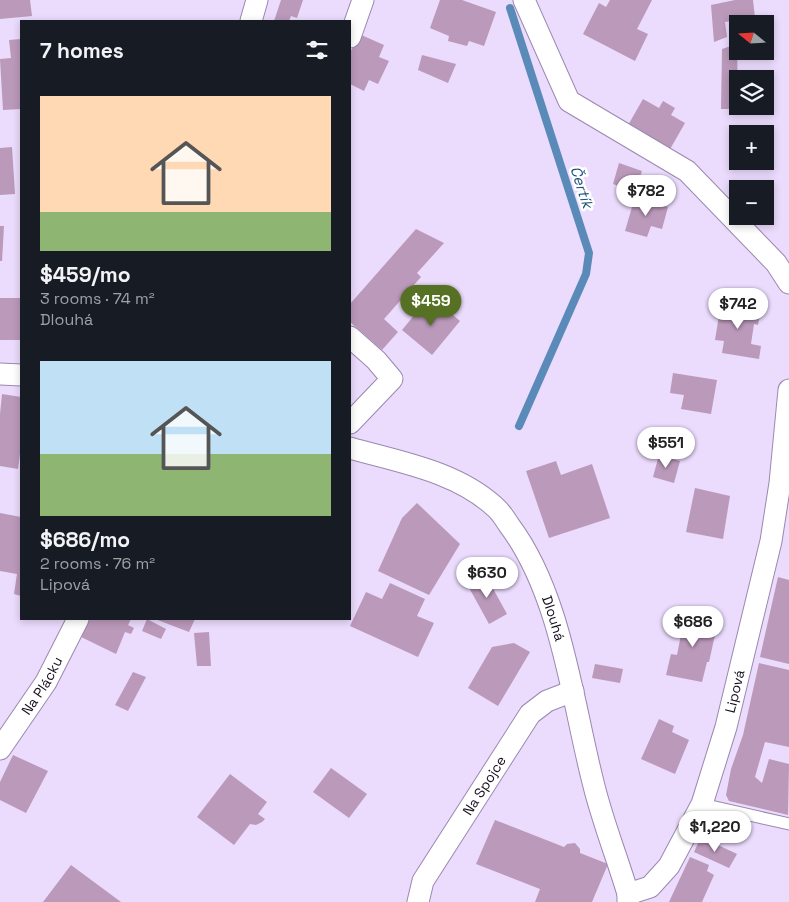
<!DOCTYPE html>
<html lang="en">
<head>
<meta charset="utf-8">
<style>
  body { margin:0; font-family:"Space Grotesk",sans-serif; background:#242831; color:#f1f3f6; height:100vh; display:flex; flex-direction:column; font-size:19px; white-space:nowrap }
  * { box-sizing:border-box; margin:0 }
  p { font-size:16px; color:#9ea1a6 }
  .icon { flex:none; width:28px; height:28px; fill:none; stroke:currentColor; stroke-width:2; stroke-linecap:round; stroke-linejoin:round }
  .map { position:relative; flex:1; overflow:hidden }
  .sheet { position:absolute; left:20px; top:20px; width:331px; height:600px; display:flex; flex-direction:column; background:#171b24; border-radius:0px; box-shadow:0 2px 8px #0003 }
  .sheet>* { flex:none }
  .needle { width:32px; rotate:288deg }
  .buttons { position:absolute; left:729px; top:15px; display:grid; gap:10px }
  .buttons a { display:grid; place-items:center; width:45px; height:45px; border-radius:0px; background:#171b24; box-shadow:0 2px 8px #0003; font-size:25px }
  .price { position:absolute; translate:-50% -42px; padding:0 11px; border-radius:18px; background:#fff; color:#222; font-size:16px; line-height:32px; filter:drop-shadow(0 1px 2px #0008) }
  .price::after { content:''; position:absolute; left:50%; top:30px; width:15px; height:11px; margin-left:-8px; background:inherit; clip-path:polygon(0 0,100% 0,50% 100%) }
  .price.current { background:#577124; color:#fff }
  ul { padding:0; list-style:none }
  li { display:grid; align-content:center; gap:10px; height:265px; padding:0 20px }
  li span { display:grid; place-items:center; height:155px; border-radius:0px; color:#555 }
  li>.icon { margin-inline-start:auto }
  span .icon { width:90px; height:90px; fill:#fffc; stroke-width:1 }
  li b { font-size:21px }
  h2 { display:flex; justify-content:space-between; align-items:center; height:60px; padding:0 20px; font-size:21px }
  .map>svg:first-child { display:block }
</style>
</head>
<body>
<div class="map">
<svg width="789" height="902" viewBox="0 0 789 902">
  <rect width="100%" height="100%" fill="#ebdbfd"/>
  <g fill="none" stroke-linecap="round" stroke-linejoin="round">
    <polyline stroke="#5a8ab8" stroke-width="8" points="510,8 589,253 586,274 519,426"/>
  </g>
  <g fill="#b9b">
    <polygon points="0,0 30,0 32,16 0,19"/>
    <polygon points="281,0 303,0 297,18 291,16 289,21 274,21"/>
    <polygon points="440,0 462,0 496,12 484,46 469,41 467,46 448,41 449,36 430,28"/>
    <polygon points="610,0 652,0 637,29 648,34 635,61 583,34 599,3 606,7"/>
    <polygon points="735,0 753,0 755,18 725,22 727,37 714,42 711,5"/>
    <polygon points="359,34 384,45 379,57 389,61 378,84 369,80 364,91 350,84 350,53"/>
    <polygon points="21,39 21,109 3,110 0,59 11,58 9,40"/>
    <polygon points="737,44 738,106 765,106 765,79 751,79 752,71 768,72 768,109 721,109 722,49"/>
    <polygon points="422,55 456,64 448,83 418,70"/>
    <polygon points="643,99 659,108 663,101 675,108 671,115 685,123 669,151 627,127"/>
    <polygon points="12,147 15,194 0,195 0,148"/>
    <polygon points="619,163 642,171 635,192 613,184"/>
    <polygon points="635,197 668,207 662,229 651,226 647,237 625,231"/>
    <polygon points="0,226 4,226 2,261 0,261"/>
    <polygon points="416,229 444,243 417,273 421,277 384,319 398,332 382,350 350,322 350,304"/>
    <rect x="0" y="298" width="21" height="42"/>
    <polygon points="426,301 435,310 440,304 460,321 432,355 402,330"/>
    <polygon points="721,303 761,310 758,325 754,324 751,344 761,346 759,359 722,353 724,341 715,340"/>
    <polygon points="673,373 717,380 711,414 681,409 684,395 670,393"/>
    <polygon points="2,394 21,397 21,446 18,469 0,466 0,414"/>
    <polygon points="659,455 680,461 674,483 653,477"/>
    <polygon points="556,461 561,475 592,464 610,518 549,538 526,471"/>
    <polygon points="695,488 730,496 723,539 686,532"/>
    <polygon points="417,503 460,544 429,595 378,571 402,518"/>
    <polygon points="0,513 21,517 21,596 14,594 17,574 0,571"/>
    <polygon points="485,574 507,614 489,624 467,584"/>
    <polygon points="778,577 789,580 789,664 760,657"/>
    <polygon points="390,583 425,599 417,616 434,623 418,657 350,626 366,592 382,599"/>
    <polygon points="689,611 710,616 709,624 717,626 709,662 707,662 702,682 666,675 671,654 677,655 684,619 687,620"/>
    <polygon points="85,619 131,619 128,625 134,628 131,634 125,632 116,654 77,635"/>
    <polygon points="147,619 166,629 161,639 142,631"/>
    <polygon points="155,619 195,619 189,632"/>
    <polygon points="209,632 211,666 197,666 194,633"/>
    <polygon points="514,643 530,652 498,706 468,688 492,647"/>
    <polygon points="759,663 789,670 789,747 765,742 755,777 762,783 769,759 789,764 788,815 729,801 726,795 731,769 743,735"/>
    <polygon points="595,664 623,669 620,683 592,678"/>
    <polygon points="133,672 146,677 128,711 115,705"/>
    <polygon points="659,719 674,726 672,732 689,740 675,774 641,759"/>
    <polygon points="13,755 48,771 26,813 0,800 0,782"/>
    <polygon points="331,768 367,794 349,818 313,792"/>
    <polygon points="230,774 267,802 258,814 265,819 262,822 256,825 250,824 234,845 197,817"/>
    <polygon points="495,820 564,847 567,844 575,843 580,849 580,853 608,864 592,902 535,902 540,889 476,864"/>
    <polygon points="701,837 737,854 729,868 694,852"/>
    <polygon points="690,857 709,865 707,871 714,875 702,902 669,902"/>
    <polygon points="71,865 121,902 43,902"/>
  </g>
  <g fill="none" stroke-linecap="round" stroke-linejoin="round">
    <defs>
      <polyline id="service" points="702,804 789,824"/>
      <g id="minor">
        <polyline points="524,0 569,101 687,171 776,263 789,283"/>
        <polyline points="251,21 257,0"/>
        <polyline points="350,37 363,0"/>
        <polyline points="350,337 376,360 392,379 350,423"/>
        <polyline points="0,374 21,375"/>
        <path id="s1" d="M350 448C399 462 456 471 495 507 501 512 505 519 509 525 561 594 572 700 593 782 602 820 617 857 628 894V902"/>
        <path id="s2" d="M0 749 46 682 78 619"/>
        <path id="s3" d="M628 894 650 887 669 866 702 804 726 727 771 541 780 483 789 390"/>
        <path id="s4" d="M418 902 423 881 530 714 547 701 573 691"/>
      </g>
    </defs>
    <use href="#service" stroke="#9b88b0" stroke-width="13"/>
    <use href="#minor" stroke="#9b88b0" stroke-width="23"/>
    <use href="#service" stroke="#fff" stroke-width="11"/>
    <use href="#minor" stroke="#fff" stroke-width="21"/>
  </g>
  <g text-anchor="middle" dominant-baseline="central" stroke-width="5" stroke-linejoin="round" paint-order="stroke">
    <g font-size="14" fill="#140d1b" stroke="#fff">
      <text stroke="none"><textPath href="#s1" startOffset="285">Dlouhá</textPath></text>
      <text stroke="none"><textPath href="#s2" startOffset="76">Na Plácku</textPath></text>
      <text stroke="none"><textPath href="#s3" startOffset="239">Lipová</textPath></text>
      <text stroke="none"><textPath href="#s4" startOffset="135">Na Spojce</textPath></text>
    </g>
    <g font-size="15" font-style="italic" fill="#1c4f78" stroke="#fff">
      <text transform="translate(582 187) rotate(72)">Čertík</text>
    </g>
  </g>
</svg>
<div class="buttons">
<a><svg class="needle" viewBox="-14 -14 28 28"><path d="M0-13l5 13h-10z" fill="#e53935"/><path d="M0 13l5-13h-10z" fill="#9ea1a6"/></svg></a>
<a><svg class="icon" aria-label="layers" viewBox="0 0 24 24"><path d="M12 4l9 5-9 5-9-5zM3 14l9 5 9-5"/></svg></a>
<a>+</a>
<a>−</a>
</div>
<b class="price" style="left:646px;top:217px">$782</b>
<b class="price current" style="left:431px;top:327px">$459</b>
<b class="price" style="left:738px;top:330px">$742</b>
<b class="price" style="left:666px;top:469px">$551</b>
<b class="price" style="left:487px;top:599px">$630</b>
<b class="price" style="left:693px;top:648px">$686</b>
<b class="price" style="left:715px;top:853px">$1,220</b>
<section class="sheet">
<h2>7 homes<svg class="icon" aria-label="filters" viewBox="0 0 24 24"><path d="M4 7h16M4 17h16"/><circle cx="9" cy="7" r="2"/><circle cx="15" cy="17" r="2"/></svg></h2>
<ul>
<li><span style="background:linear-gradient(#ffd9b3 75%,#8fb573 0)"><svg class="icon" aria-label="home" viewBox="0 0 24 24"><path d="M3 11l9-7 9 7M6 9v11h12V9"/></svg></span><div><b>$459/mo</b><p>3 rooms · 74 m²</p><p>Dlouhá</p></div></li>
<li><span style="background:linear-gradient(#bfe0f5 60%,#8fb573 0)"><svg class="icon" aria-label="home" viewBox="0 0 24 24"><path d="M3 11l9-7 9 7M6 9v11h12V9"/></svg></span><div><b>$686/mo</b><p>2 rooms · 76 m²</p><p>Lipová</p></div></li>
</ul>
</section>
</div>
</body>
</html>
